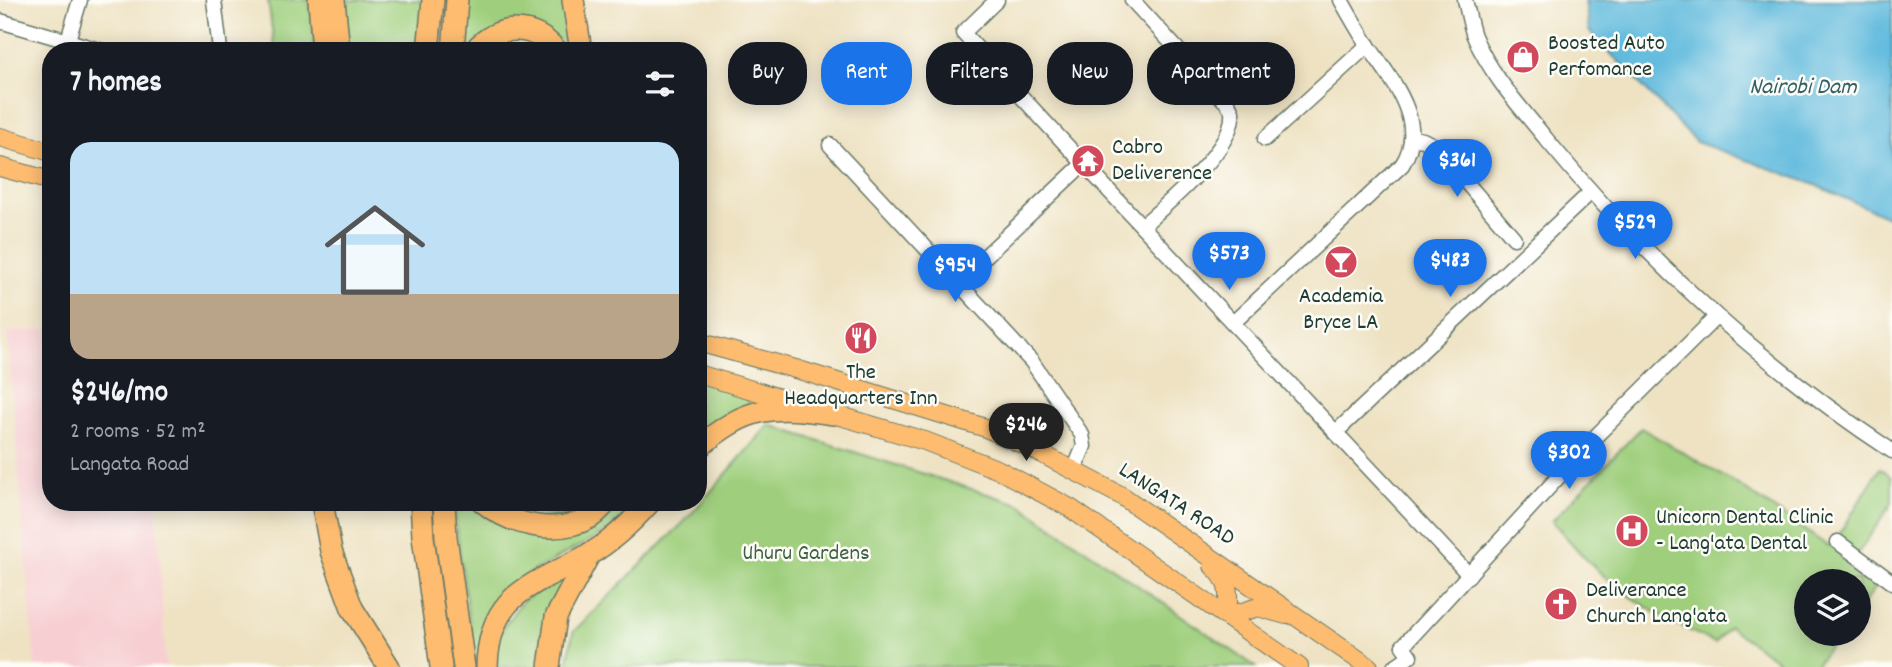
<!DOCTYPE html>
<html lang="en">
<head>
<meta charset="utf-8">
<style>
  body { margin:0; font-family:Dekko,sans-serif; background:#20242c; color:#f1f3f6; height:100vh; display:flex; flex-direction:column; font-size:26px; white-space:nowrap }
  * { box-sizing:border-box; margin:0 }
  p { font-size:23px; color:#9ea1a6 }
  .icon { flex:none; width:38px; height:38px; fill:none; stroke:currentColor; stroke-width:2; stroke-linecap:round; stroke-linejoin:round }
  .map { position:relative; flex:1; overflow:hidden }
  .details { position:absolute; left:42px; top:42px; width:665px; height:469px; display:flex; flex-direction:column; background:#171b24; border-radius:28px; box-shadow:0 4px 18px #0003 }
  .details>* { flex:none }
  .guide { position:absolute; left:728px; top:42px; width:665px; height:63px; display:flex; gap:14px }
  .fabs { position:absolute; left:1794px; top:569px; display:grid; gap:14px }
  .fabs a { display:grid; place-items:center; width:77px; height:77px; border-radius:50%; background:#171b24; box-shadow:0 4px 18px #0003; font-size:35px }
  .price { position:absolute; translate:-50% -60px; padding:0 16px; border-radius:24px; background:#1a73e8; color:#fff; font-size:23px; line-height:46px; filter:drop-shadow(0 2px 4px #0008) }
  .price::after { content:''; position:absolute; left:50%; top:42px; width:21px; height:16px; margin-left:-10px; background:inherit; clip-path:polygon(0 0,100% 0,50% 100%) }
  .price.selected { background:#222; color:#fff }
  ul { padding:0; list-style:none }
  li { display:grid; align-content:center; gap:14px; height:371px; padding:0 28px }
  li+li { border-top:2px solid #363941 }
  li span { display:grid; place-items:center; height:217px; border-radius:21px; color:#555 }
  li>.icon { margin-inline-start:auto }
  span .icon { width:126px; height:126px; fill:#fffc; stroke-width:1 }
  li b { font-size:30px }
  h2 { display:flex; justify-content:space-between; align-items:center; height:84px; padding:0 28px; font-size:30px }
  .pill { padding:0 24px; border-radius:28px; background:#171b24; box-shadow:0 4px 18px #0003; font-size:24px; line-height:63px }
  .pill.selected { background:#1a73e8; color:#fff }
  .map>svg:first-child { display:block }
</style>
</head>
<body>
<div class="map">
<svg width="1892" height="667" viewBox="0 0 1892 667">
  <rect width="100%" height="100%" fill="#fdfcf7"/>
  <filter id="ink" filterUnits="userSpaceOnUse"><feTurbulence type="fractalNoise" baseFrequency=".0143" numOctaves="2"/><feDisplacementMap in="SourceGraphic" scale="14" xChannelSelector="R" yChannelSelector="G"/><feConvolveMatrix kernelMatrix="1 2 1 2 8 2 1 2 1" color-interpolation-filters="sRGB"/></filter>
  <filter id="wash" filterUnits="userSpaceOnUse"><feTurbulence type="fractalNoise" baseFrequency=".00686" numOctaves="4" result="noise"/><feDisplacementMap in="SourceGraphic" scale="28" xChannelSelector="R" yChannelSelector="G"/><feGaussianBlur stdDeviation="1.57" result="paint"/><feColorMatrix in="noise" values="0 0 0 0 0 0 0 0 0 0 0 0 0 0 0 0 0 1.4 0 .05"/><feComposite in="paint" operator="in"/></filter>
  <g filter="url(#wash)">
    <rect width="100%" height="100%" fill="#eee2c2"/>
    <polygon fill="#f7cfd3" points="51,329 51,502 156,502 166,667 35,667 7,332"/>
    <g fill="#9fcf7d" stroke="#5f8658" stroke-width="2">
      <polygon points="268,0 309,0 314,37 312,51 275,51"/>
      <polygon points="341,0 426,0 422,51 345,51"/>
      <polygon points="468,0 566,0 576,51 562,51 544,30 462,51"/>
      <polygon points="698,378 778,402 698,439"/>
      <polygon points="769,425 1019,504 1256,667 567,667 573,632 685,521"/>
      <path d="M1641 428 1740 486 1828 546 1835 541 1880 468 1892 477V503L1852 562 1879 583 1859 610 1858 581H1806V634H1840L1814 667H1787L1729 627 1715 643C1671 622 1627 600 1592 565 1578 551 1565 536 1552 521Z"/>
      <polygon points="453,502 476,502 502,522 605,514 618,502 641,502 609,530 530,573 496,602 484,626 477,667 475,667"/>
      <path d="M502 502H593C568 524 529 517 502 502Z"/>
      <polygon points="574,571 540,667 494,667 497,636 522,601"/>
    </g>
    <polygon fill="#5fbadd" stroke="#3f7c88" stroke-width="2" points="1585,0 1892,0 1892,219 1813,184 1696,142 1589,31"/>
  </g>
  <g filter="url(#ink)">
    <g fill="none" stroke-linecap="round" stroke-linejoin="round">
      <defs>
        <g id="minor">
          <polyline points="214,0 220,50 218,51"/>
          <path d="M997 0 963 33C1130 216 1301 394 1469 575"/>
          <path d="M1132 0 1223 99C1227 103 1231 106 1232 112 1236 147 1167 204 1142 226"/>
          <path d="M1465 0C1468 12 1470 25 1474 36 1490 74 1521 108 1547 140 1645 259 1763 366 1892 451"/>
          <polyline points="0,21 102,51"/>
          <polyline points="68,40 80,0"/>
          <polyline points="1412,138 1423,140 1435,146 1514,238"/>
          <polyline points="1265,139 1368,45"/>
          <polyline points="830,145 1032,362 1082,435 1084,446 1074,470"/>
          <polyline points="958,282 1083,164"/>
          <path d="M1234 322 1402 165C1429 124 1392 80 1369 47 1359 32 1350 16 1341 0"/>
          <polyline points="1335,433 1590,193"/>
          <polyline points="1838,542 1892,582"/>
          <polyline points="1403,646 1598,434 1716,317"/>
          <polyline points="1394,667 1410,656 1403,646"/>
        </g>
        <g id="major">
          <polyline points="0,137 51,152"/>
          <polyline points="0,167 51,181"/>
          <polyline points="698,342 799,370 986,428 1027,446 1122,496 1369,667"/>
          <polyline points="698,374 925,441 999,470 1070,508 1299,667"/>
          <path d="M1213 566C1231 581 1229 596 1227 617L1258 607 1286 615"/>
        </g>
        <g id="highway">
          <polyline points="319,0 323,51"/>
          <polyline points="334,0 339,51"/>
          <polyline points="573,0 581,51"/>
          <polyline points="428,51 433,0"/>
          <polyline points="453,51 457,0"/>
          <path d="M474 51C498 23 533 23 557 51"/>
          <path d="M698 448C748 405 772 405 834 414"/>
          <polyline points="322,502 331,551 352,608 389,667"/>
          <polyline points="421,502 423,537 441,667"/>
          <polyline points="444,502 446,537 464,667"/>
          <path d="M483 502C512 526 557 536 591 517 597 513 602 507 607 502"/>
          <path d="M487 667C489 592 533 586 588 555 611 542 633 521 650 502"/>
          <polyline points="549,667 556,617 590,553"/>
        </g>
      </defs>
      <use href="#minor" stroke="#677766" stroke-width="17"/>
      <use href="#major" stroke="#677766" stroke-width="20"/>
      <use href="#highway" stroke="#677766" stroke-width="24"/>
      <use href="#minor" stroke="#fff" stroke-width="14"/>
      <use href="#major" stroke="#fdbc6f" stroke-width="18"/>
      <use href="#highway" stroke="#fdbc6f" stroke-width="21"/>
    </g>
  </g>
  <defs>
    <symbol id="shop-disc" viewBox="-11 -11 22 22"><circle r="9.5" fill="#d1495b" stroke="#fdfcf7"/><path d="M-5-2.5h2.3a2.7 3.5 0 0 1 5.4 0H5L5.5 6h-11ZM-1.5-2.5h3a1.5 2.3 0 0 0-3 0Z" fill="#fff"/></symbol>
    <symbol id="temple-disc" viewBox="-11 -11 22 22"><circle r="9.5" fill="#d1495b" stroke="#fdfcf7"/><path d="M0-6L5-2H3V0L6.5 2.5H4V6H1.5V3h-3V6H-4V2.5H-6.5L-3 0V-2H-5Z" fill="#fff"/></symbol>
    <symbol id="bar-disc" viewBox="-11 -11 22 22"><circle r="9.5" fill="#d1495b" stroke="#fdfcf7"/><path d="M-6-5H6L.8 .8V4.5H3.5V6h-7V4.5H-.8V.8Z" fill="#fff"/></symbol>
    <symbol id="restaurant-disc" viewBox="-11 -11 22 22"><circle r="9.5" fill="#d1495b" stroke="#fdfcf7"/><path d="M-5-6h1v4h1v-4h1v4h1v-4h1v5L-1.5 .5V6h-2V.5L-5-1ZM5-6V6H3V1.5H1.5Q1.5-4 5-6Z" fill="#fff"/></symbol>
    <symbol id="hospital-disc" viewBox="-11 -11 22 22"><circle r="9.5" fill="#d1495b" stroke="#fdfcf7"/><path d="M-5-5h3v3.5h4V-5h3V5h-3V1.5h-4V5h-3Z" fill="#fff"/></symbol>
    <symbol id="church-disc" viewBox="-11 -11 22 22"><circle r="9.5" fill="#d1495b" stroke="#fdfcf7"/><path d="M-1.2-6h2.4v3.5h3.3v2.4h-3.3V6h-2.4V-.1h-3.3v-2.4h3.3Z" fill="#fff"/></symbol>
  </defs>
  <g fill-rule="evenodd">
    <use href="#shop-disc" x="1504" y="38" width="38" height="38"/>
    <use href="#temple-disc" x="1069" y="142" width="38" height="38"/>
    <use href="#bar-disc" x="1322" y="243" width="38" height="38"/>
    <use href="#restaurant-disc" x="842" y="319" width="38" height="38"/>
    <use href="#hospital-disc" x="1613" y="512" width="38" height="38"/>
    <use href="#church-disc" x="1542" y="585" width="38" height="38"/>
  </g>
  <g text-anchor="middle" dominant-baseline="central" stroke-width="5" stroke-linejoin="round" paint-order="stroke">
    <g font-size="23" fill="#1f3d34" stroke="#fdfcf7" text-anchor="start">
      <text x="1548" y="44">Boosted Auto<tspan x="1548" dy="26">Perfomance</tspan></text>
      <text x="1112" y="148">Cabro<tspan x="1112" dy="26">Deliverence</tspan></text>
      <text x="1341" y="297" text-anchor="middle">Academia<tspan x="1341" dy="26">Bryce LA</tspan></text>
      <text x="861" y="373" text-anchor="middle">The<tspan x="861" dy="26">Headquarters Inn</tspan></text>
      <text x="1656" y="518">Unicorn Dental Clinic<tspan x="1656" dy="26">- Lang'ata Dental</tspan></text>
      <text x="1586" y="591">Deliverance<tspan x="1586" dy="26">Church Lang'ata</tspan></text>
    </g>
    <g font-size="23" fill="#1f3d34" stroke="#fdfcf7">
      <text transform="translate(1176 505) rotate(33)">LANGATA ROAD</text>
    </g>
    <g font-size="23" fill="#3f6246" stroke="#fdfcf7">
      <text x="806" y="554">Uhuru Gardens</text>
    </g>
    <g font-size="24" font-style="italic" fill="#326267" stroke="#fdfcf7">
      <text x="1803" y="88">Nairobi Dam</text>
    </g>
  </g>
</svg>
<div class="fabs">
<a><svg class="icon" aria-label="layers" viewBox="0 0 24 24"><path d="M12 4l9 5-9 5-9-5zM3 14l9 5 9-5"/></svg></a>
</div>
<b class="price" style="left:1457px;top:199px">$361</b>
<b class="price" style="left:1635px;top:261px">$529</b>
<b class="price" style="left:1229px;top:292px">$573</b>
<b class="price" style="left:1450px;top:299px">$483</b>
<b class="price" style="left:955px;top:304px">$954</b>
<b class="price selected" style="left:1026px;top:463px">$246</b>
<b class="price" style="left:1569px;top:491px">$302</b>
<div class="guide">
<a class="pill">Buy</a>
<a class="pill selected">Rent</a>
<a class="pill">Filters</a>
<a class="pill">New</a>
<a class="pill">Apartment</a>
</div>
<section class="details">
<h2>7 homes<svg class="icon" aria-label="filters" viewBox="0 0 24 24"><path d="M4 7h16M4 17h16"/><circle cx="9" cy="7" r="2"/><circle cx="15" cy="17" r="2"/></svg></h2>
<ul>
<li><span style="background:linear-gradient(#bfe0f5 70%,#b9a48a 0)"><svg class="icon" aria-label="home" viewBox="0 0 24 24"><path d="M3 11l9-7 9 7M6 9v11h12V9"/></svg></span><div><b>$246/mo</b><p>2 rooms · 52 m²</p><p>Langata Road</p></div></li>
</ul>
</section>
</div>
</body>
</html>
